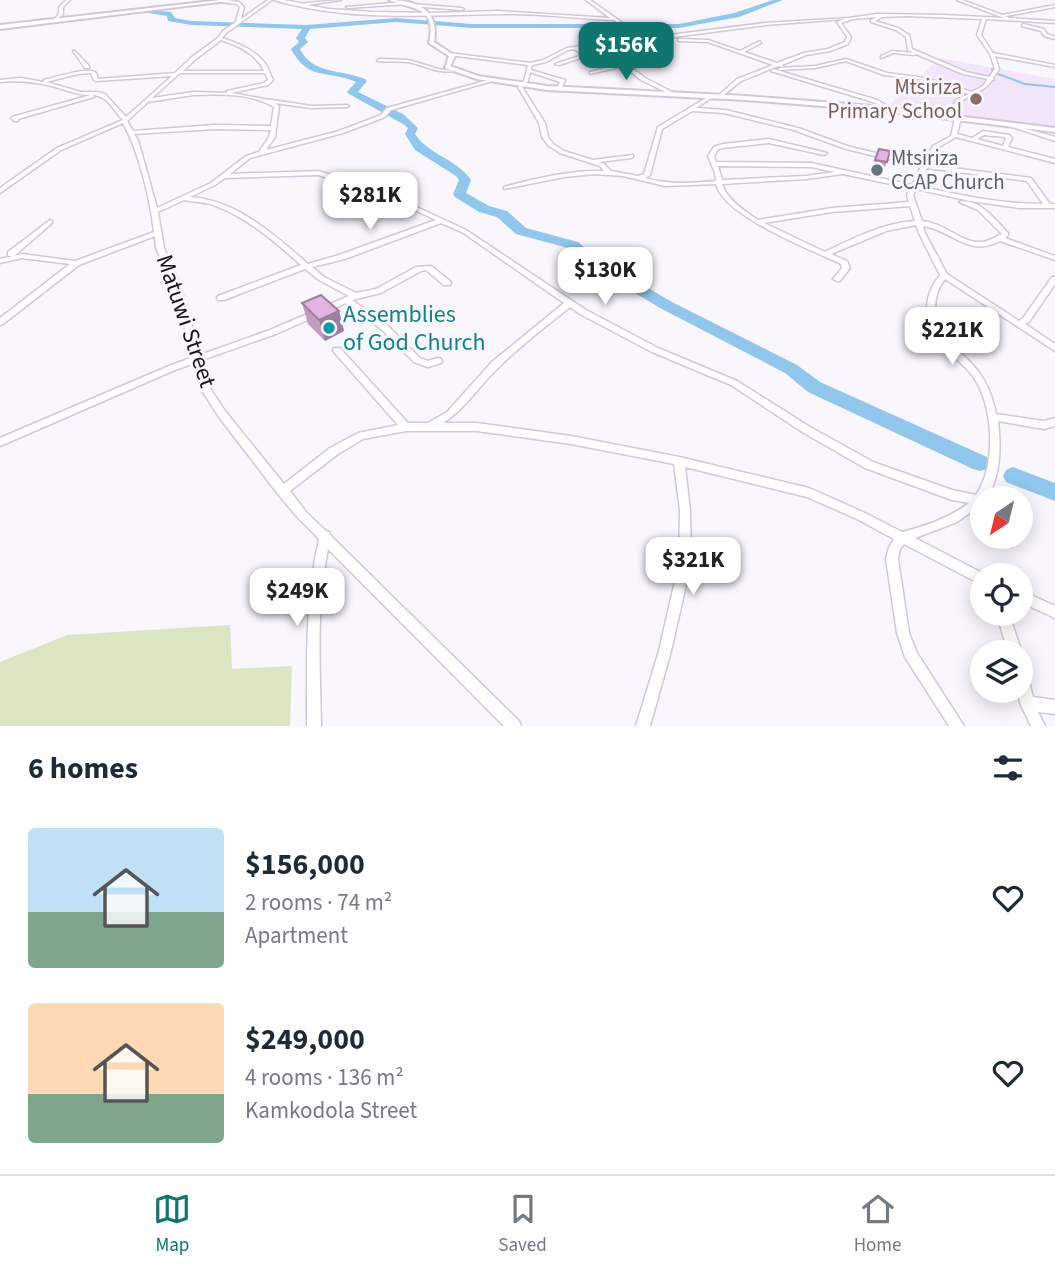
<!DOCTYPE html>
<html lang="en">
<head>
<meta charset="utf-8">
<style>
  body { margin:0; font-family:"Source Sans 3",sans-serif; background:#f2f2f3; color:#1f2937; height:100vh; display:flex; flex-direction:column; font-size:26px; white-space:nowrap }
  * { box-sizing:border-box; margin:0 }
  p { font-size:23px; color:#747a83 }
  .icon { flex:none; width:38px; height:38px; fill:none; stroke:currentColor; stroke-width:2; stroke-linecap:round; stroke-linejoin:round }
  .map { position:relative; height:726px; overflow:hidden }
  .side { display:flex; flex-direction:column; background:#fff; flex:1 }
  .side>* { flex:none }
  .needle { width:46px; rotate:215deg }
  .controls { position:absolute; left:970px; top:486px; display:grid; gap:14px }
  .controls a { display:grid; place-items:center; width:63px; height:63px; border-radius:50%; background:#fff; box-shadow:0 4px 18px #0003; font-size:35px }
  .price { position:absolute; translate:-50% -60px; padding:0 16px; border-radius:14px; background:#fff; color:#222; font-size:23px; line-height:46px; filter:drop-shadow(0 2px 4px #0008) }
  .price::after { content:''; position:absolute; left:50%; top:42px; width:21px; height:16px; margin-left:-10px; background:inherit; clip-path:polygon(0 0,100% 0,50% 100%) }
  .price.on { background:#0f766e; color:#fff }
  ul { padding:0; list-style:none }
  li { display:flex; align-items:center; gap:21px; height:175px; padding:0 28px }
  li span { display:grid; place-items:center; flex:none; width:196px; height:140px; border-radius:7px; color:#555 }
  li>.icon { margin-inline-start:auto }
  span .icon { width:84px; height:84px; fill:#fffc; stroke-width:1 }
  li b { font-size:30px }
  h2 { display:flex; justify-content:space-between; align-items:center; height:84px; padding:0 28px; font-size:30px }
  .tab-bar { display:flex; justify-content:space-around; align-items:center; height:98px; border-top:2px solid #e0e1e3; background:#fff; font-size:19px; color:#747a83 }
  .tab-bar a { display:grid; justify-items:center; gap:4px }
  .tab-bar .on { color:#0f766e }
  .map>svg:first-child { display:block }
</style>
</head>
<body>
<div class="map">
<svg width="1055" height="726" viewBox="0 0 1055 726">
  <rect width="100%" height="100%" fill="#faf6fe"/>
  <polygon fill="#f3e6fb" points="940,58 1055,79 1055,128 888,106"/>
  <polygon fill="#dbe5c2" points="230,625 232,669 292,666 290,726 0,726 0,662 67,635"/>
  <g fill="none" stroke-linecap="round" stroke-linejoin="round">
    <polyline stroke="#91c7ed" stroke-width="2" points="992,69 993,72 1025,84 1055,87"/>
    <g fill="#91c7ed" fill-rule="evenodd">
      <path d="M773 0H783L739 17 679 28H472L396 22 310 29 305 38 308 42 300 49C313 75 341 69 365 79L367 81 358 92 403 114 418 128 415 134C429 155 457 159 471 180L466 193 489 206 507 211 526 228 578 242 598 259 672 302 797 365 820 382 987 457 990 463 987 469 980 471 973 469 808 392 785 373 660 308 588 265 568 248 516 234 497 217 479 212 455 197 453 194 459 180 456 176 415 150 405 134 408 128 403 124 349 94 347 92 356 82C326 69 309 82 291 49L299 42 296 38 302 29 191 25 168 21 167 16 142 12 146 10 171 12 175 18 191 21 306 25 396 18 472 24H679L734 13Z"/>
      <polygon points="1013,467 1055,483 1055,501 1006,482 1003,476 1006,470"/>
    </g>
    <defs>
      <g id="minor">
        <polygon points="66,0 70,0 63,7 63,14 54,22 52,22 59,14 59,7"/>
        <path d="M221 0 239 2 244 7 241 19 268 0H272L226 33 222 38C238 43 257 51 266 65 269 70 270 75 273 80L268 85 231 93 270 100H272L311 106 347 105 349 106 347 107 311 108 275 103 279 106 275 137 266 150 339 131 381 115 387 108 492 79 496 80 391 110 385 117 343 133 250 158 230 174 318 171 378 189 466 230 586 310 658 348 737 381 810 427 873 462 952 490 976 495C997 465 994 404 972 375 963 364 951 355 942 344 923 322 922 297 940 275L919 233 916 225 886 231 831 254 847 261 850 268 840 281H837L833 279 842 268 841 264C812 250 723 216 716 184L665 186 623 176 595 174 564 177 504 189V187C537 178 570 170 604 171L600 166 560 153 549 146 542 137 539 123 518 87 524 81 528 65 449 55 448 53 530 63 543 60 567 48 641 38 628 34 622 26 614 20C578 19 541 13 505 14 430 15 348 22 274 0H284L305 4 306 3 341 0 307 5 329 9 372 12 437 13 497 11 610 18 586 0H590L624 24 630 32 646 38 765 23 849 18 877 14 942 15 1004 18 957 0H962L1002 15 1055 5V7L1006 16 1009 18 1055 21V23L986 19 981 35 993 53 1055 65V67L995 56 999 69 993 78 994 80H992C983 94 967 94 959 104 956 109 955 114 951 119L948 117 956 100 969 94 925 80 884 75 846 61 815 68 780 70 778 69 780 68 815 66 846 59 887 73 925 78 972 92 983 86 988 79 963 74 916 54 914 55 893 53 881 58V56L892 51 913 53 908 50 906 37 896 30 871 22V20L877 17 853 19 841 23 851 37 848 44 830 51 806 55 782 65 783 67 778 66 741 81 720 98H718V96L737 79 773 65 708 42 679 41 678 39 708 40 740 51 760 41 761 43 744 52 777 63 804 53 828 49 845 42 847 37 837 22 844 19 765 25 604 46 645 78 672 92V94H670L641 80 624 66 590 74V72L622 64 600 46 579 49 587 54V56L559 65 555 64 583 55 574 49 568 50 546 62 532 65 531 70 565 80 561 90 557 89 560 82 530 72 528 81 522 87 545 123 548 137 553 144 564 151 593 160 633 155V157L631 158 599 162 604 164 611 171 638 176 644 174 658 127 711 95 713 96V97L696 108 726 110 798 128 850 147 923 164 933 146 951 136 955 118 958 116 961 118 957 134 972 138 983 131 1009 135 1012 138 1008 147 1055 159V163L956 137 937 148 929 165 1031 178 1050 204H1055V208H1019L970 201 916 189 913 195 922 221C930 222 936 224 944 228 955 233 967 243 981 242 988 242 995 237 1002 234L978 210 959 202C978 197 996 220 1008 233V235L1005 238 1055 256V260L1000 241C968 258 952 230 923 226L925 233 947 274 1019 321 1023 318 1052 277H1055V284L1029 322 1025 324 1055 344V351L945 279C931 297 932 321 947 339 956 350 968 358 977 370 987 382 993 398 996 414L1044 421 1055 418V426L1044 429 998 421C1001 448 1001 476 986 499H982V504L957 522 915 538 986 575 982 576V585L904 544 900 549 898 559 909 633 917 653 964 726H949L905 657 897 633 886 559 889 547 894 539 857 519 807 497 685 467 690 510 691 563 671 651 650 726H636L659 651 679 563 680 510 674 464 571 444 477 431H406L363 439 338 454 290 491 307 513 326 531 329 532 331 536 519 721 521 726H504L328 549C316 607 320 667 321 726H307C307 663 305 601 319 539L299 519 278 494 219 417 201 389 194 363 175 370 0 446V438L169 366 193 357 172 285 156 248 155 236 79 265 3 324 0 325V318L70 264 22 258 0 263V259L22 254 75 261 154 232C150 198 139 152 123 123L61 150 0 193V188L57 148 123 120C113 110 108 96 93 95L94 97 18 119V121H14L11 118 12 117 91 95C78 95 65 90 52 86 34 82 18 80 0 82V80L21 78 44 82V80C54 78 90 66 96 73 97 74 97 77 98 79L175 73 192 57 218 38 223 31 236 22 240 7 237 4 222 2ZM907 16 982 19 977 35 990 54 995 69 989 77 966 72 912 49 909 35 898 28 875 21 882 17ZM221 40C237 45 257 54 264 71H183L196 59ZM91 73 94 80 96 81 172 76 126 117 105 94 98 92H81L46 82 78 74ZM180 73H265L268 80 264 83 227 91V93L193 92 152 98ZM193 95C219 94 251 93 274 107L271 126 215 125 133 131 127 121 148 102ZM692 111 724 113 794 130 846 149 921 167 912 185 811 163 716 162 714 156 718 149 723 148 769 143 824 155 827 153 769 139 723 144 714 147 708 156 715 173 716 181C692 183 668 185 645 178L650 175 662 129ZM215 129 271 130 269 137 259 152 246 156 211 183 157 208 138 140 134 134ZM984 135 1005 137 1006 138 1003 146 977 139ZM718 166 811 167 835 172 806 176 722 180ZM927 168 1027 181 1043 204C1001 204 959 195 918 186ZM843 174 910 188 907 195 909 202 832 208 758 220C745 211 727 200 722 184L806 179ZM318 175 374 191 436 220 339 255 308 264C274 234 236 200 190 197L215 185 225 178ZM184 200C195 202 206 202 216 206 248 218 276 243 301 265L218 296 217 298 218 300H224L305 269 319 280 349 296 270 330 200 355 180 285 164 248 158 212ZM910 206 915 221C883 223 854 238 825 252L764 223 832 212ZM441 223 462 232 564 303 492 362 447 412 428 423H408L340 348H334L333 350 334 352 398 425 358 433 330 448 284 484 225 411 210 388 202 360 276 334 346 303 381 329 414 362 428 367 441 363 442 361 441 359 438 358 428 361 420 358 387 325 352 300 381 293 421 271 426 270 444 285H450L451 283 450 281 431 266 416 267 376 289 356 293 324 277 312 267 345 259ZM570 307 580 314 652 352 731 385 804 433 865 468 952 500 969 503C949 518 926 526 902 532L865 513 809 488 679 457 571 436 477 423H443C465 409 479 386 498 368 520 346 545 327 570 307Z"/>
        <polygon points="405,2 406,4 348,8 346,7"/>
        <polygon points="412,4 462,8 464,9 462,10 411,6"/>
        <polygon points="1023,24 1044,29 1047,34 1055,37 1055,39 1044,36 1041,31 1022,26"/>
        <polygon points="73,51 75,51 89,66 89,68 85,68"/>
        <path d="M379 59 409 60 438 69 454 71C438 74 424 65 408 62 398 61 387 62 377 61Z"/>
        <polygon points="773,69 877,100 894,110 889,111 873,102 771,71"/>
        <polygon points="1009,124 1055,137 1055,141 1009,126"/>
        <polygon points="50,220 52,221 52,223 14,256 8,256 8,252"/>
        <polygon points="1020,590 1055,606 1055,618 1020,602"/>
        <polygon points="997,614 1009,614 1022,653 1020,656 1020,653 1008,653"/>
        <polygon points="1020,664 1025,666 1033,697 1055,700 1055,714 1038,712 1045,726 1031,726 1020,703 1018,691 1020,691"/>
      </g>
      <path id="tertiary" d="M389 0C418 0 440 11 434 42L455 56 450 66 478 76 547 86 746 96 873 106 1055 128V132L873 110 746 100 547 90 477 79 445 68 449 56 429 43C437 7 415 10 389 0Z"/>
      <polygon id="secondary" points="221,0 235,0 0,29 0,25"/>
    </defs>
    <use href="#minor" stroke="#d2c7da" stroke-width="3"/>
    <use href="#tertiary" stroke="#d2c7da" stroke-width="4"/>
    <use href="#secondary" stroke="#d2c7da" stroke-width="4"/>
    <use href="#minor" fill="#fff" fill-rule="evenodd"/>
    <use href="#tertiary" fill="#fff" fill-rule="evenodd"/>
    <use href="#secondary" fill="#fff" fill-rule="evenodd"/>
  </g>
  <g fill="#c29bc2">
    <polygon points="879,149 887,162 881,176 870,173"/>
    <polygon points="302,303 339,311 344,331 325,341 308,324"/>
  </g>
  <polygon fill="#9e7e9e" points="339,311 344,331 325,341 319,320"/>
  <g fill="#e1b4e1" stroke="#9e7e9e" stroke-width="2">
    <polygon points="879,149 890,151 887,162 875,160"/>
    <polygon points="321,295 339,311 319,320 302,303"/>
  </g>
  <circle fill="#8d6e63" stroke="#faf6fe" stroke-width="2.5" cx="976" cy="99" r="7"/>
  <circle fill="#6b7280" stroke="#faf6fe" stroke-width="2.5" cx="877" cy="170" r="7"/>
  <circle fill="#0f9aa8" stroke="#faf6fe" stroke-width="2.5" cx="329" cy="328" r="7"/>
  <g text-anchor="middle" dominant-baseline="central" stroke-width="6" stroke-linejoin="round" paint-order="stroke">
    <g font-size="21" fill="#785e54" stroke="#faf6fe" text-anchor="end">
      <text x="962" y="87">Mtsiriza<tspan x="962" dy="24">Primary School</tspan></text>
    </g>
    <g font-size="21" fill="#5b616d" stroke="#faf6fe" text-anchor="start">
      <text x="891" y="158">Mtsiriza<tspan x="891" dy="24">CCAP Church</tspan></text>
    </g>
    <g font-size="24" fill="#0d838f" stroke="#faf6fe" text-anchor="start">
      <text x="343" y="314">Assemblies<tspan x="343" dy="28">of God Church</tspan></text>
    </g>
    <g font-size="24" fill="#171319" stroke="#faf6fe">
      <text transform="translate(186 321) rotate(71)">Matuwi Street</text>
    </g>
  </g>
</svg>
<div class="controls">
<a><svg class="needle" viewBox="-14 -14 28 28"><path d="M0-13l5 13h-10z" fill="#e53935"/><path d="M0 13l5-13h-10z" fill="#747a83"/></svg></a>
<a><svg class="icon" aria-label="locate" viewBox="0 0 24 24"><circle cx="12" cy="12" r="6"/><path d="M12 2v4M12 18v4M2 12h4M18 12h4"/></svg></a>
<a><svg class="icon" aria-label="layers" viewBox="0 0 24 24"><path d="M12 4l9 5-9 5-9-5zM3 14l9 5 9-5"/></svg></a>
</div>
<b class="price on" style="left:626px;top:82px">$156K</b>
<b class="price" style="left:370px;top:232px">$281K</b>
<b class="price" style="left:605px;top:307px">$130K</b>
<b class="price" style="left:952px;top:367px">$221K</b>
<b class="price" style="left:693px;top:597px">$321K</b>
<b class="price" style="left:297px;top:628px">$249K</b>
</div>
<section class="side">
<h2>6 homes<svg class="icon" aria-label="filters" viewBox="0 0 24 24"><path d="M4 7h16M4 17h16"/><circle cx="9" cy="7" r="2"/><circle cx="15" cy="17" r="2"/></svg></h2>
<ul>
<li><span style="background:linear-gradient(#bfe0f5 60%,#7fa58c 0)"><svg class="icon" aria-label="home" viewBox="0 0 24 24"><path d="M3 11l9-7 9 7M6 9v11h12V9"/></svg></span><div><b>$156,000</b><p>2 rooms · 74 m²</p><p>Apartment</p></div><svg class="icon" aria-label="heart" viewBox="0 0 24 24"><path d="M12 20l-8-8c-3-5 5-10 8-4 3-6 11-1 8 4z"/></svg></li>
<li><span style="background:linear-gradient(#ffd9b3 65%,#7fa58c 0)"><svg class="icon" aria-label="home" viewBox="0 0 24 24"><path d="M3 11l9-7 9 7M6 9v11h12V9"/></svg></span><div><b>$249,000</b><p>4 rooms · 136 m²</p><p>Kamkodola Street</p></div><svg class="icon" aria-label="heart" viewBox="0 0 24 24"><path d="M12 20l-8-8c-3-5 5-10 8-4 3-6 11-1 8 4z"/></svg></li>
</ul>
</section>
<nav class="tab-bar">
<a class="on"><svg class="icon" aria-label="map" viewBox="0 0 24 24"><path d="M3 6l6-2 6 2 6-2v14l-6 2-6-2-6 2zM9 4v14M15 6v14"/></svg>Map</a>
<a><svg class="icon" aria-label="saved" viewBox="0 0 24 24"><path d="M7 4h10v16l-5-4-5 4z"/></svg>Saved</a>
<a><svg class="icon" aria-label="home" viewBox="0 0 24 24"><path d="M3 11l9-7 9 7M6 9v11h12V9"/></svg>Home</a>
</nav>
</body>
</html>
